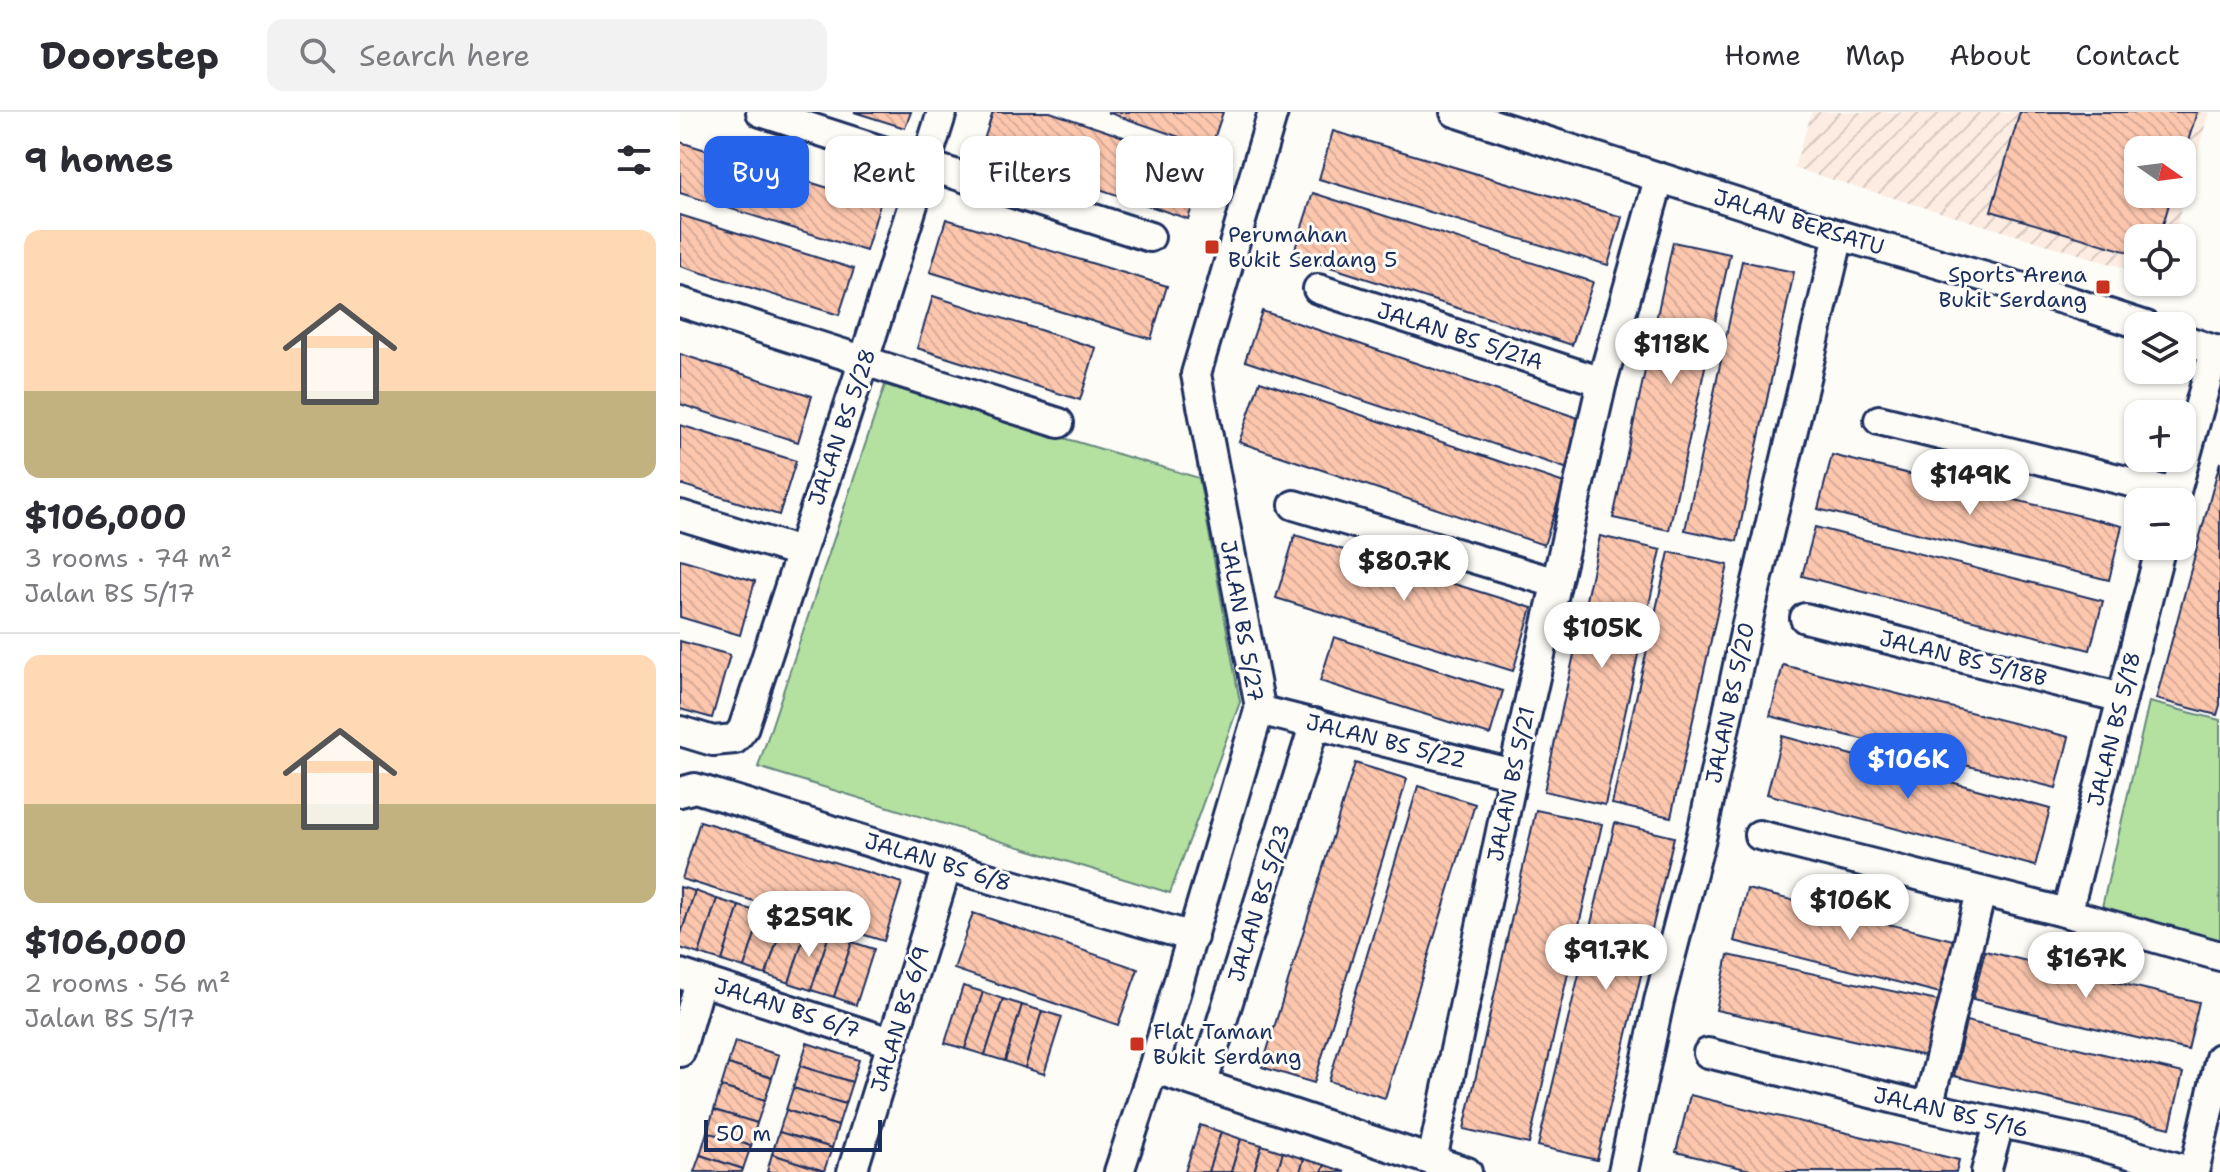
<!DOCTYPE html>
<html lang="en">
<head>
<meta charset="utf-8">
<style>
  body { margin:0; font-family:"Shantell Sans",sans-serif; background:#f2f2f3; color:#2b2b33; height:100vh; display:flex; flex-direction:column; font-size:30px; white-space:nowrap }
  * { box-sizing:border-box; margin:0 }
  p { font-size:26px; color:#7c7c81 }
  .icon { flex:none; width:44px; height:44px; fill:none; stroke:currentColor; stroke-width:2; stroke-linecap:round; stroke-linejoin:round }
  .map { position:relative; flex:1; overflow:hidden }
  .details { display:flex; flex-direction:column; background:#fff; width:680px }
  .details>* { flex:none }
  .hud { position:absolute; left:24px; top:24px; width:760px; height:72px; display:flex; gap:16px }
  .needle { width:52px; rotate:104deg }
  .buttons { position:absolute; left:1444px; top:24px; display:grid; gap:16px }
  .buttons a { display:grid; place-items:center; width:72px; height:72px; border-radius:16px; background:#fff; box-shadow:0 2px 6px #0004; font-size:40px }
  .scale { position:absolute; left:24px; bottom:20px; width:178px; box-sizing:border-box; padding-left:8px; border:4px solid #1b2f5e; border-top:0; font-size:22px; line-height:28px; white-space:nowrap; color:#1b2f5e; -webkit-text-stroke:6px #fdfcf7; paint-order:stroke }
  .price { position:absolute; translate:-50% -68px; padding:0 18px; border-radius:28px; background:#fff; color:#222; font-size:26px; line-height:52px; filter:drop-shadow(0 2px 4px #0008) }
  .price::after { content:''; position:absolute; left:50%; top:48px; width:24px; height:18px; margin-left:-12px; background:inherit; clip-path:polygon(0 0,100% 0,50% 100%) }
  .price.selected { background:#2563eb; color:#fff }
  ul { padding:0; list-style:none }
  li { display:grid; align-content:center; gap:16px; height:424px; padding:0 24px }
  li+li { border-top:2px solid #e1e1e2 }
  li span { display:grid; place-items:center; height:248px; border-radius:16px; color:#555 }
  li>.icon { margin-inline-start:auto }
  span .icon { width:144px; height:144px; fill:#fffc; stroke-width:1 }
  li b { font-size:34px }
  h2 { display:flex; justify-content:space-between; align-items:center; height:96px; padding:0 24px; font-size:34px }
  .tag { padding:0 28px; border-radius:16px; background:#fff; box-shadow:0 2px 6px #0004; font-size:28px; line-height:72px }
  .tag.selected { background:#2563eb; color:#fff }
  header { display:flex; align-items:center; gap:48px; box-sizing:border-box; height:112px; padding:0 40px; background:#fff; border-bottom:2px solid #e1e1e2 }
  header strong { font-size:38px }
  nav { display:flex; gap:44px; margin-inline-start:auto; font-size:28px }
  .search { width:560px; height:72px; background:#f2f2f3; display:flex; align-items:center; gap:20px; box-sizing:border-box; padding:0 28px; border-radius:16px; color:#7c7c81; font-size:30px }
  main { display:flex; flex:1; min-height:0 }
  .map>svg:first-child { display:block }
</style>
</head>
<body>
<header>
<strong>Doorstep</strong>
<div class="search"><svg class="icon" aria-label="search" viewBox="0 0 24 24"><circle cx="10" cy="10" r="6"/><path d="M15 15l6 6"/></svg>Search here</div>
<nav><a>Home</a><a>Map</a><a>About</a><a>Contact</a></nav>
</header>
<main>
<section class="details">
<h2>9 homes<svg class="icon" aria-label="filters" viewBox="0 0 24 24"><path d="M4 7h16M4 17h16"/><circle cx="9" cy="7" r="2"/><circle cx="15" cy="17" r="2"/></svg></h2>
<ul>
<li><span style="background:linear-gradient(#ffd9b3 65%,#c2b280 0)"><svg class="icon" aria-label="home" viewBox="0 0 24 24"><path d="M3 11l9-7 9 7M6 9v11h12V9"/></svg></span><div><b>$106,000</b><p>3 rooms · 74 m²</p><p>Jalan BS 5/17</p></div></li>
<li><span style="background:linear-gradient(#ffd9b3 60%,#c2b280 0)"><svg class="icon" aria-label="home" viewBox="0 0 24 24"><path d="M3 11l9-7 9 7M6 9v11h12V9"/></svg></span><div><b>$106,000</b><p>2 rooms · 56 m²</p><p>Jalan BS 5/17</p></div></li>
</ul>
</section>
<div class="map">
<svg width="1540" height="1060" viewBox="0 0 1540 1060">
  <defs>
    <pattern id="industrial-furrows" width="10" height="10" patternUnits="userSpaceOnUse" patternTransform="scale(2)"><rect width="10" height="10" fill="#fdece1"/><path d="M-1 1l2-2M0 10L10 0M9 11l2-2" fill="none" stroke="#d8cbc3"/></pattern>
    <pattern id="building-back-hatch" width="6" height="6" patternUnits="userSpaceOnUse" patternTransform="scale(2)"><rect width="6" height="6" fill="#fdc7ae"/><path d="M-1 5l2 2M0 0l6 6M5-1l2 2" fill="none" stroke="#d8ab98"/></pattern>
  </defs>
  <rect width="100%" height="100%" fill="#fdfcf7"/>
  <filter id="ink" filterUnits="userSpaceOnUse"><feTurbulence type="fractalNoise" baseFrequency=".0125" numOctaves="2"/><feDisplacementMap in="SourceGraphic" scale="16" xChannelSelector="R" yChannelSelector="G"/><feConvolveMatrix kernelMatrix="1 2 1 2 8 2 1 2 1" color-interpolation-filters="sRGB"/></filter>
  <g filter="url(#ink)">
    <path fill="url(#industrial-furrows)" fill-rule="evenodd" d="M1132 0H1529L1493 126H1458V160L1114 56ZM1458 38H1502V82H1458Z"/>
    <g fill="#b4e1a0" stroke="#68887f" stroke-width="2">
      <polygon points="205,273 519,366 560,590 490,781 78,655"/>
      <polygon points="1469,590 1540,608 1540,830 1422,795"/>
    </g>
    <g fill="url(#building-back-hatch)" stroke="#1b2f5e" stroke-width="2">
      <polygon points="174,0 231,0 225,16"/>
      <polygon points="313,0 370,0 526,53 508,107 301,37"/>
      <polygon points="427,0 543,0 531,36"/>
      <polygon points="1340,0 1517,0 1502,49 1502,38 1458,38 1458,82 1492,82 1479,126 1458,126 1458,143 1311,99"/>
      <polygon points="653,19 942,105 928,153 639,67"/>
      <polygon points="0,30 200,92 186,139 0,81"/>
      <polygon points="633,81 913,170 892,233 613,143"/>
      <polygon points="0,103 174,157 159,203 0,154"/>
      <polygon points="266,107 487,174 471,227 250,160"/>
      <polygon points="993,130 1050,142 989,418 933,406"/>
      <polygon points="1062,149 1114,160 1057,429 1005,418"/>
      <polygon points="253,184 416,236 400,288 237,236"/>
      <polygon points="582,199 907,309 891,358 565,249"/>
      <polygon points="0,242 132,284 118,330 0,292"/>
      <polygon points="580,269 884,371 864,433 559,330"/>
      <polygon points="0,313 116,349 99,403 0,372"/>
      <polygon points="1152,343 1442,414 1429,468 1138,397"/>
      <polygon points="1540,350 1540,593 1537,603 1476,587"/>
      <polygon points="1135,415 1423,489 1410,538 1122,464"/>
      <polygon points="615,423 852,496 833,559 596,486"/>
      <polygon points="920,424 981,438 925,693 864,679"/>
      <polygon points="989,440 1048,453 991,705 932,692"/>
      <polygon points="0,447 75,469 60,523 0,505"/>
      <polygon points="654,525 823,579 810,623 640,569"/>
      <polygon points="0,529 50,543 32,606 0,597"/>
      <polygon points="1103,553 1389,625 1376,676 1090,604"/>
      <polygon points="1102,624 1370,697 1355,754 1087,682"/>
      <polygon points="675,651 727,667 634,971 582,955"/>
      <polygon points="738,674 795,692 705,986 649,969"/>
      <polygon points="856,698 922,712 849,1032 784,1017"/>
      <polygon points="20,709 222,771 204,829 2,767"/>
      <polygon points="935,711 994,725 917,1048 858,1034"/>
      <polygon points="0,775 15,779 0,825"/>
      <polygon points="1067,777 1285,831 1272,884 1054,829"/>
      <polygon points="15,779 37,787 19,842 0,836 0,825"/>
      <polygon points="37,787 59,794 42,849 19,842"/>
      <polygon points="59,794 82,801 64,856 42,849"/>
      <polygon points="82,801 104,808 86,863 64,856"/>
      <polygon points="293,801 458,857 438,913 274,857"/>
      <polygon points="104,808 127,815 109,871 86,863"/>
      <polygon points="127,815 149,823 131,878 109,871"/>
      <polygon points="149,823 172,830 154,885 131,878"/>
      <polygon points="172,830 194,837 176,893 154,885"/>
      <polygon points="1305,839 1519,890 1508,938 1293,887"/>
      <polygon points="1048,843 1271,892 1259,947 1036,898"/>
      <polygon points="283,874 303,880 285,937 265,931"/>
      <polygon points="303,880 323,887 305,943 285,937"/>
      <polygon points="323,887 342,893 325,949 305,943"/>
      <polygon points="342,893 362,899 345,956 325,949"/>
      <polygon points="362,899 382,905 364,962 345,956"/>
      <polygon points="1286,909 1503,961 1490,1016 1274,964"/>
      <polygon points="55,929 99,943 92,966 48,952"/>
      <polygon points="127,931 179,948 172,970 120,954"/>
      <polygon points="48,952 92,966 85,988 41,975"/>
      <polygon points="120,954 172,970 165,992 113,976"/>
      <polygon points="41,975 85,988 77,1011 34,998"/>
      <polygon points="113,976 165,992 158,1014 106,998"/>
      <polygon points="1010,983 1279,1048 1276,1060 1078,1060 996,1040"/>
      <polygon points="34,998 77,1011 71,1034 27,1020"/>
      <polygon points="106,998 158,1014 152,1036 99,1020"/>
      <polygon points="520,1013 541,1020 528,1060 505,1060"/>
      <polygon points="27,1020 71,1034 63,1057 20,1043"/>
      <polygon points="99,1020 152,1036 144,1059 92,1042"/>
      <polygon points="541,1020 561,1027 551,1060 528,1060"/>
      <polygon points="561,1027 582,1033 574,1060 551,1060"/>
      <polygon points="582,1033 603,1040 597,1060 574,1060"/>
      <polygon points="603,1040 624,1047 620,1060 597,1060"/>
      <polygon points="92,1042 144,1059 144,1060 87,1060"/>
      <polygon points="20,1043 63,1057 62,1060 14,1060"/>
      <polygon points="624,1047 645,1053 642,1060 620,1060"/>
      <polygon points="645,1053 665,1060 642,1060"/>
    </g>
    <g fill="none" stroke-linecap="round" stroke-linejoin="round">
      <defs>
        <g id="street">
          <polyline points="81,0 470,125"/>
          <polyline points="775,0 1159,123 1392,190 1466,214"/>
          <polyline points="638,177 922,270"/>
          <polyline points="0,190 379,311"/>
          <polyline points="1502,227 1540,240"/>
          <polyline points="1199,308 1495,381"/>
          <polyline points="1493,390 1535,238"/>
          <polyline points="614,393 876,471"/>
          <polyline points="0,403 120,440"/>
          <polyline points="1125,506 1442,586"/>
          <polyline points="579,598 833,662"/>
          <polyline points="0,619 33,629 55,627 63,617 184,248 262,0"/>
          <polyline points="0,680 15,676 267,754 513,825"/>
          <polyline points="1079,723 1387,801 1540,844"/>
          <polyline points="1387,801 1481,434"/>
          <polyline points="0,862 213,931"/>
          <polyline points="0,940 20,869"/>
          <polyline points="1028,941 1248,995 1408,1030 1513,1060"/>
          <polyline points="473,956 787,1060"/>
          <polyline points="523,970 635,611"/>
          <polyline points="1248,995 1301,780"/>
          <polyline points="752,1048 833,662 922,270 979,67"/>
          <polyline points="172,1060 267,754"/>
          <polyline points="439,1060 473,956 580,595 516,262 593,0"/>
          <polyline points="943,1060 979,889 1022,722 1066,516 1159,123"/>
          <polyline points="1306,1060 1319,1012"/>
          <polyline points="1514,1060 1540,946"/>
        </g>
      </defs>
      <use href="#street" stroke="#1b2f5e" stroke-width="34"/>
      <use href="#street" stroke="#fdfcf7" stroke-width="28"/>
    </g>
  </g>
  <g fill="#c8321e" stroke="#fdfcf7" stroke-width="3">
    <rect x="524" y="127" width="16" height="16" rx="4"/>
    <rect x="1415" y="167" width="16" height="16" rx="4"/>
    <rect x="449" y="924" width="16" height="16" rx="4"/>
  </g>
  <g text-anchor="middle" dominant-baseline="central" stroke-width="6" stroke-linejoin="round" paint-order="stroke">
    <g font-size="22" fill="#1b2f5e" stroke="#fdfcf7">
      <text transform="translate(1119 110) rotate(17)">JALAN BERSATU</text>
      <text transform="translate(780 224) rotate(18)">JALAN BS 5/21A</text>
      <text transform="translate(162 315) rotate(-71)">JALAN BS 5/28</text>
      <text transform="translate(562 509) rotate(80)">JALAN BS 5/27</text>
      <text transform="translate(1283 546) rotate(14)">JALAN BS 5/18B</text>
      <text transform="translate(1050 591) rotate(-78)">JALAN BS 5/20</text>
      <text transform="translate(1434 617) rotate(-76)">JALAN BS 5/18</text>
      <text transform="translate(706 629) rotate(14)">JALAN BS 5/22</text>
      <text transform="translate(831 672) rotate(-78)">JALAN BS 5/21</text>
      <text transform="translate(258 750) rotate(17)">JALAN BS 6/8</text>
      <text transform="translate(579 791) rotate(-73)">JALAN BS 5/23</text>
      <text transform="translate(107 896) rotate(18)">JALAN BS 6/7</text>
      <text transform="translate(220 907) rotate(-73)">JALAN BS 6/9</text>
      <text transform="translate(1271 1000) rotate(13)">JALAN BS 5/16</text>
    </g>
    <g font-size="22" fill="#1b2f5e" stroke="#fdfcf7" text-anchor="start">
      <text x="548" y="122">Perumahan<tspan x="548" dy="25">Bukit Serdang 5</tspan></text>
      <text x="1407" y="162" text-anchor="end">Sports Arena<tspan x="1407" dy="25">Bukit Serdang</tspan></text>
      <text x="473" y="919">Flat Taman<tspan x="473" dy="25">Bukit Serdang</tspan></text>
    </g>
  </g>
</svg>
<div class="buttons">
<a><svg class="needle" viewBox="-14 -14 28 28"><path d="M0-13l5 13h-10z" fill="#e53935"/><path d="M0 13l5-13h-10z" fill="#7c7c81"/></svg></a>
<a><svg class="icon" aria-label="locate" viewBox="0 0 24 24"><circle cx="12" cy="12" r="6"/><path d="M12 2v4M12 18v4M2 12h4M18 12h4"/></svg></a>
<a><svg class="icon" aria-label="layers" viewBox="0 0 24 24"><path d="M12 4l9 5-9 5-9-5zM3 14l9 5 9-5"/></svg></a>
<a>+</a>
<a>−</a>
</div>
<div class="scale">50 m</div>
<b class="price" style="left:991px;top:274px">$118K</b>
<b class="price" style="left:1290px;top:405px">$149K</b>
<b class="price" style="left:724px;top:491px">$80.7K</b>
<b class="price" style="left:922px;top:558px">$105K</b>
<b class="price selected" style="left:1228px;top:689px">$106K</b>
<b class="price" style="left:1170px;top:830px">$106K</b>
<b class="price" style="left:129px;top:847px">$259K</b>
<b class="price" style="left:926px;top:880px">$91.7K</b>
<b class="price" style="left:1406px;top:888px">$167K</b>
<div class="hud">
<a class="tag selected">Buy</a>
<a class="tag">Rent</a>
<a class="tag">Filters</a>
<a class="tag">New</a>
</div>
</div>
</main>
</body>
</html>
